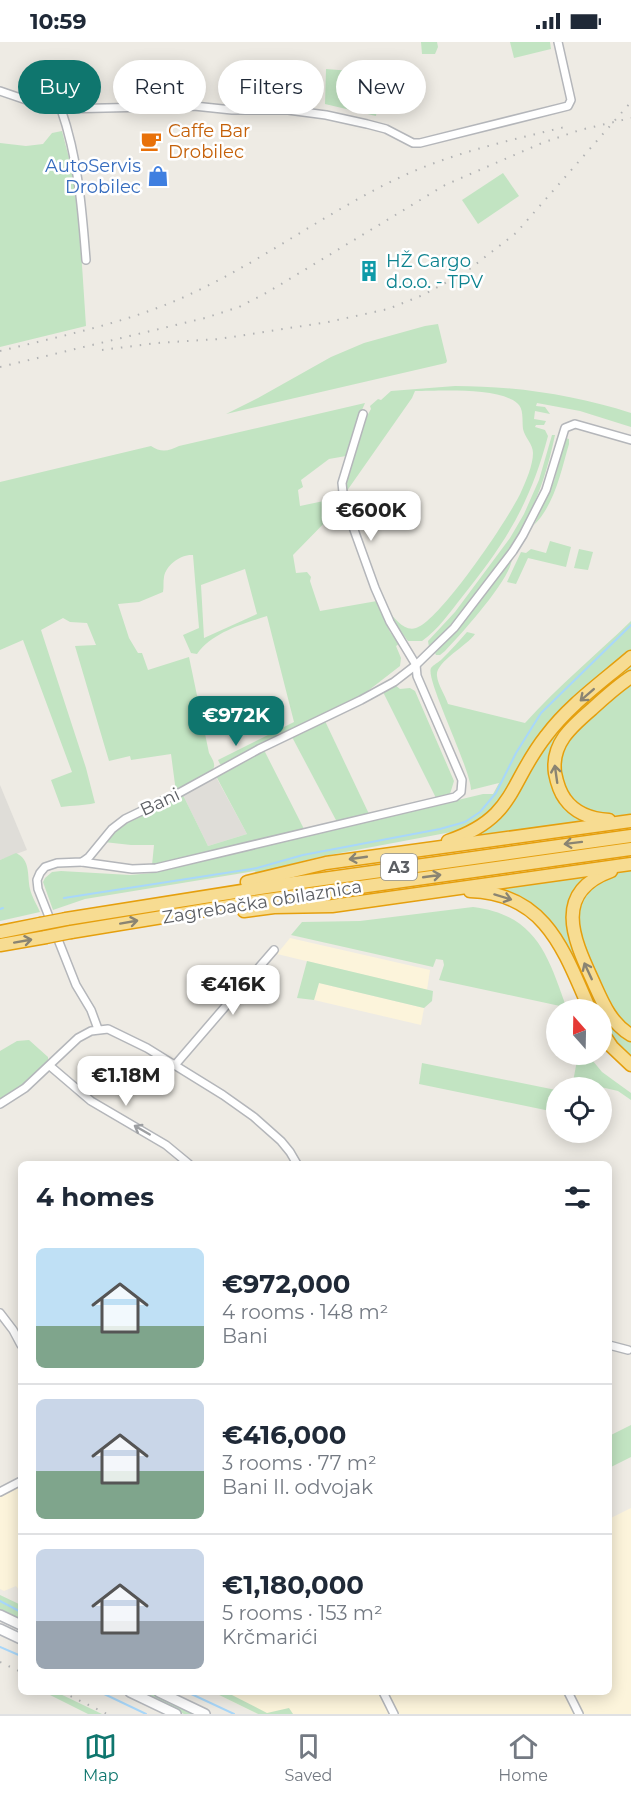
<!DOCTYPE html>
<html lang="en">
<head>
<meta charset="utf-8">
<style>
  body { margin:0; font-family:Montserrat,sans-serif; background:#f2f2f3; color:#1f2937; height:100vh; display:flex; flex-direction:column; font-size:22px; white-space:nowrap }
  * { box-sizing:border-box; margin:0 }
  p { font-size:20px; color:#747a83 }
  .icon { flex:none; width:33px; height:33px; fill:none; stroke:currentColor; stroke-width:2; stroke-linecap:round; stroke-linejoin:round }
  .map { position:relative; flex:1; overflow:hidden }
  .details { position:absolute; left:18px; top:1119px; width:594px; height:534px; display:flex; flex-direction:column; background:#fff; border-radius:9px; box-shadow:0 3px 15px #0003 }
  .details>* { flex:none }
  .hud { position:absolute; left:18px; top:18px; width:596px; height:54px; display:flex; gap:12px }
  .needle { width:39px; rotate:340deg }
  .buttons { position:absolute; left:546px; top:957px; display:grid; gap:12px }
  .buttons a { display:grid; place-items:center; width:66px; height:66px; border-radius:50%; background:#fff; box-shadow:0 3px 15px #0003; font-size:30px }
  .price { position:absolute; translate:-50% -51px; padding:0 14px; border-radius:12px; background:#fff; color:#222; font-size:20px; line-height:39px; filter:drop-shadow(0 2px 3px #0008) }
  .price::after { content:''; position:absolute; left:50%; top:36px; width:18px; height:14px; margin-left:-9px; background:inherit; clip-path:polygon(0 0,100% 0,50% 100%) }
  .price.on { background:#0f766e; color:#fff }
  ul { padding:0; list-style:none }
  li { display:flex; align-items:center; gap:18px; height:150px; padding:0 18px }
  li+li { border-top:2px solid #e0e1e3 }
  li span { display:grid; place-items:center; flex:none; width:168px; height:120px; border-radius:9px; color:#555 }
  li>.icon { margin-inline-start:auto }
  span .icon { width:72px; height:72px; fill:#fffc; stroke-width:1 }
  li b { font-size:26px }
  h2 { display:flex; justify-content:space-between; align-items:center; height:72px; padding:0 18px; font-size:26px }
  .chip { padding:0 21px; border-radius:27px; background:#fff; box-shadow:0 3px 15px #0003; font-size:21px; line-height:54px }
  .chip.on { background:#0f766e; color:#fff }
  .status { display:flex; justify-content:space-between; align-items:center; height:42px; padding:0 30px; background:#fff; direction:ltr }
  .status svg { height:16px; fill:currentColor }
  .dock { display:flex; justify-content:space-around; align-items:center; height:84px; border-top:2px solid #e0e1e3; background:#fff; font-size:16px; color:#747a83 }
  .dock a { display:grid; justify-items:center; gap:3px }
  .dock .on { color:#0f766e }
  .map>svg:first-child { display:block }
</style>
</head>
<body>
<div class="status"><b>10:59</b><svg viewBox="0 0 49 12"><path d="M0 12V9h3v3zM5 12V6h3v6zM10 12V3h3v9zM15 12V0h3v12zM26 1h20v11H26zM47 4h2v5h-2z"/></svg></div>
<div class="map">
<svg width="631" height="1672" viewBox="0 0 631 1672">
  <rect width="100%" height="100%" fill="#eeebe4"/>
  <g fill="#fcf4db">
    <polygon points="290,896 430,928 427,948 277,912"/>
    <polygon points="319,941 424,966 421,983 314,958"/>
    <polygon points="21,1443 21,1551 16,1544 4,1549 0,1547 0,1455"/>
    <polygon points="631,1466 631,1672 258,1672 213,1650 609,1650 609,1477"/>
  </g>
  <g fill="#dfddd8">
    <polygon points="216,735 247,792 208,804 183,753"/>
    <polygon points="0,743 27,808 0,818"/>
  </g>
  <g fill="#c2e4c2" fill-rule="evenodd">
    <polygon points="421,0 437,0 438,5 435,12 422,12"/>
    <polygon points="510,0 550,0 551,7 514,16"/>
    <polygon points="326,27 351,29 352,34 381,36 376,74 325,62"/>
    <polygon points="62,89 77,147 86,284 0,305 0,101 26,104 43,102 52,91"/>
    <polygon points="503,131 519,154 478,182 462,158"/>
    <polygon points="438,282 447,319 446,321 226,372 258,356 331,315 364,301 425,284"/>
    <path d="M455 344C515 344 574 353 631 371V385L580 369 537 361 536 364 545 365 550 372 535 369 534 377 546 379 544 383H536L535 385 545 388 548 394C530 462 506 500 462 555 450 570 438 588 422 599H408L392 578 387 568C395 576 404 590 416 586 439 580 510 475 521 450 526 439 533 423 533 411 533 402 525 396 523 387 522 378 524 366 517 361 498 345 440 349 415 349L412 356 344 453V441L363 381 371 367 370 364 378 357 381 358 391 349Z"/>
    <path d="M365 361 358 377 349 411 346 414 329 417 301 438 303 445 298 448 300 464 338 456 342 466 334 471 293 513 296 531 307 530 311 535 310 539 320 569 377 559 390 590 399 602 396 604 401 616 400 624 360 655 225 723 220 722 218 718 294 680 267 574C243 582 213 590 197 612L191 611 183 593 199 586 193 513C181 512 166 523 164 535 163 540 164 545 163 550L139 560 118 562 129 596 138 611H142L148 628 189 615 209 711C211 715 215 720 214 725 211 734 185 745 176 750L171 712 131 718 130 714 109 719 75 604 96 603 87 581 70 580 63 576 41 588 86 726 95 761C83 764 73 763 61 765L51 738 72 730 23 598 0 608V440L151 404C161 411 169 409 179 404ZM245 527 257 572 204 596 201 543Z"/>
    <path d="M552 393H555C550 417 543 442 533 464 513 511 466 570 429 605L428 599 455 570 510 496 524 472 539 438Z"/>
    <path d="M566 396 569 397V402C561 429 555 462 534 483L554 439Z"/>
    <polygon points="550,499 571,505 566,525 528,516 516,542 507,540 521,510 526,511 531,507 546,511"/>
    <polygon points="579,507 593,510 588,528 574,526"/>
    <path d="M512 516C512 536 461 592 445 609L440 613H436L435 611 455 590Z"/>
    <path d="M631 579V608L558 671 540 691 511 744 489 772 462 788 319 815 256 831 255 829 85 857 53 868 43 840 45 836 52 830 61 829 130 833 152 831 483 752H493L499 741 471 748C471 727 425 637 431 626 433 623 439 620 442 617 450 609 459 599 467 590L475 592C467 604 435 620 437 634 438 643 445 653 448 662L525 681C558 644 596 613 631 579Z"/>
    <polygon points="631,620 631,630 571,680 550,727 588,779 469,795 533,721 555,687"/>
    <path d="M631 640V772C617 774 599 775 585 769 560 757 553 722 565 700 570 692 621 646 631 640Z"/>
    <polygon points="395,643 400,647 410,646 415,649 454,739 450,752 436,756 383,650"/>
    <polygon points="325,679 369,772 337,780 292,695"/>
    <path d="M264 708 304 787 152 823 154 803H131L104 800C124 775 156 768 183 753L208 804 247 792 216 734Z"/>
    <path d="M16 811C31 818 27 834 30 847 32 855 37 863 40 870L0 879V818Z"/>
    <path d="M631 828V989C626 984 619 979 614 973 605 961 600 944 594 930 571 880 565 841 631 828Z"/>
    <path d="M593 833 576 850 571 898 631 997V1018C615 1001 602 992 602 968L595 967 566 904 548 878 488 846Z"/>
    <path d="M473 865C537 873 548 914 567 967H562L560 964 439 938 444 923 443 918 436 917 433 925 291 893 302 880 360 879Z"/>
    <polygon points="307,919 433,949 432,959 424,966 319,941 314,958 297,956"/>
    <polygon points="29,998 48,1015 48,1019 23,1043 0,1059 0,1009 17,999"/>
    <polygon points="578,1013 588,1013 602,1030 631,1051 631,1058 618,1049 579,1040 577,1045 572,1045"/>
    <polygon points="422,1021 556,1048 556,1073 550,1069 419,1042"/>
    <polygon points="631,1383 631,1415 609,1426 609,1394"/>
    <polygon points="0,1553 21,1563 21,1578 0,1568"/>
    <polygon points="44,1650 56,1650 102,1672 88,1672"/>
    <polygon points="138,1650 149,1650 194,1672 184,1672"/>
    <polygon points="213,1650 226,1650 267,1671 289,1666 293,1672 258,1672"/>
  </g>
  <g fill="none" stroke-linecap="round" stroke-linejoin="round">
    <g stroke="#a8d7fa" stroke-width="2">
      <polyline points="64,856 257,826 303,813 440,787 465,780 480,770 496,751 516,711 541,671 631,583"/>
      <polyline points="0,867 3,866"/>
      <polyline points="0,1559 21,1570"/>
      <polyline points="0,1605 21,1614"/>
      <polyline points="100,1650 146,1672"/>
      <polyline points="187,1650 234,1672"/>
    </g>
    <defs>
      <g id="street">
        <polyline points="0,49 41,63 61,67 194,64 232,68 288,68 326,73 367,82 386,87 413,101 420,101 568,64 571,58 558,0"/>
        <path d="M61 67C78 116 82 166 86 218"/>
        <polyline points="82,820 132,827 156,826 455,755 461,750 462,738 417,634 416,623 390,580 375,546 344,460 342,441 363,372"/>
        <polyline points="98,987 91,968 76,943 38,847 37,838 40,831 45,825 57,821 82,820 89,815 112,787 125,777 179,751 259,707 361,658 394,640 416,623 454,586 513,509 523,493 546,448 565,386 575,382 631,398"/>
        <polyline points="175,1023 274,908"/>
        <polyline points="50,1024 91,1059 166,1103 189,1122"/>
        <polyline points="0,1062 25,1046 78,996 91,989 108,987 147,1006 223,1053 254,1075 281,1099 290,1110 297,1122"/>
        <polyline points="0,1271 13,1288 21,1303"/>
        <polyline points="609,1303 628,1308"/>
        <polyline points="0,1450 21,1439"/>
        <polyline points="383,1650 394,1672"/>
        <polyline points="568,1650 579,1672"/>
      </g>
      <g id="secondary">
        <polyline points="0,1573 21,1583"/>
        <polyline points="0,1587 21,1597"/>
        <polyline points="130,1650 176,1672"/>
        <polyline points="159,1650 205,1672"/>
      </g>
      <g id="highway">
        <path d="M609 778C592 777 575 771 565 757 559 749 557 741 555 731 551 702 571 685 592 667 604 656 617 644 631 635"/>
        <path d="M448 799C516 776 508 742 546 694 569 663 602 640 631 615"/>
        <path d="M611 829C553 850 573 896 592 937 602 959 610 981 631 993"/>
        <polyline points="247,840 326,821 631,779"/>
        <path d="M470 849C546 851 564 909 590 968"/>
        <polyline points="244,869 274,865 332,864 631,822"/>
        <polyline points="66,877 273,844 631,794"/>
        <polyline points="0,890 40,882"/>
        <polyline points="71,890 260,859 631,807"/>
        <polyline points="0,903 46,895"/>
        <polyline points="602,990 612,1005 631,1023"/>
      </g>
    </defs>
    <use href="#street" stroke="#b4b6ba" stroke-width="10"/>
    <use href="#secondary" stroke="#b5b8bd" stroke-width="12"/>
    <use href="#highway" stroke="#e59f0d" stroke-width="15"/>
    <use href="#street" stroke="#fff" stroke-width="7"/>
    <use href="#secondary" stroke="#fff" stroke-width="9"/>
    <use href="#highway" stroke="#f7dc92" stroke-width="12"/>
    <g stroke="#b2b3b4" stroke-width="2" stroke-dasharray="1.5 8" stroke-linecap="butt">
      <polyline points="102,308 157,301 219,297 328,280 388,267 423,253 467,229 516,191 631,60"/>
      <path d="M0 309C57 295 116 283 170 261 253 227 324 170 405 133 456 110 511 98 565 85"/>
      <polyline points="0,325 205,276 239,265 268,250 445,143 542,101 580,88 631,76"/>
      <polyline points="0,1620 21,1630"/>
      <polyline points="62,1650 107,1672"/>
    </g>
    <defs>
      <g id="highway-bridge">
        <polyline points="40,882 66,877"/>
        <polyline points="46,895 71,890"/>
      </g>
    </defs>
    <use href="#highway-bridge" stroke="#e59f0d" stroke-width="15" stroke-linecap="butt"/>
    <use href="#highway-bridge" stroke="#f7dc92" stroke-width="12"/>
  </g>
  <defs><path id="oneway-shaft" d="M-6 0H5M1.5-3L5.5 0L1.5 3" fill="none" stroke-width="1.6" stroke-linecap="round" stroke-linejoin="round" transform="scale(1.5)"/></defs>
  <g stroke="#8a8472">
    <use href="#oneway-shaft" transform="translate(587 653) rotate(139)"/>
    <use href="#oneway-shaft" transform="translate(556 732) rotate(-98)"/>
    <use href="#oneway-shaft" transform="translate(573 801) rotate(173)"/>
    <use href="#oneway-shaft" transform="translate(358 816) rotate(172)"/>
    <use href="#oneway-shaft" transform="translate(432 834) rotate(-8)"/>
    <use href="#oneway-shaft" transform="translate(503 855) rotate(17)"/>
    <use href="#oneway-shaft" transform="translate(129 880) rotate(-10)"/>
    <use href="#oneway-shaft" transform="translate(23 899) rotate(-10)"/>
    <use href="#oneway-shaft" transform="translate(588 929) rotate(-115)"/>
  </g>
  <use stroke="#9d9fa2" href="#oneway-shaft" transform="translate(142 1088) rotate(-150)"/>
  <defs>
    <symbol id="cafe-bare" viewBox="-9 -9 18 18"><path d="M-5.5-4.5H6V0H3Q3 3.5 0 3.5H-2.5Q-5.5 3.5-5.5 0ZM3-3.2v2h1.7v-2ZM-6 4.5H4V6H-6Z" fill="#e8710a" stroke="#fff" stroke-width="2.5" paint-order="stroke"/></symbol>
    <symbol id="shop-bare" viewBox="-9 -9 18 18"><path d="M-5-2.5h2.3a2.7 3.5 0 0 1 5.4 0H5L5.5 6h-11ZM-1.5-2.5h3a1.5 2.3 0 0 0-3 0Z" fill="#3f7fe0" stroke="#fff" stroke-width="2.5" paint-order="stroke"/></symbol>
    <symbol id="building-bare" viewBox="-9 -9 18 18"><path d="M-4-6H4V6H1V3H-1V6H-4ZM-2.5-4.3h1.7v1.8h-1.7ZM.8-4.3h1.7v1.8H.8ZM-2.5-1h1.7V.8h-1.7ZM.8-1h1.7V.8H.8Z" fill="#0f9aa8" stroke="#fff" stroke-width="2.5" paint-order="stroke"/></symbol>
  </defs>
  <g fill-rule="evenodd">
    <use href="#cafe-bare" x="136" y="84" width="30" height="30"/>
    <use href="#shop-bare" x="143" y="119" width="30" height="30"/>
    <use href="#building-bare" x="354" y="214" width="30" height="30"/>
  </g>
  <g text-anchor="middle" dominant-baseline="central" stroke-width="5" stroke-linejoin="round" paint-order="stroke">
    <rect fill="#fff" stroke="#8d8f92" stroke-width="1.5" x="381" y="812" width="36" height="26" rx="4.5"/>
    <g font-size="16" font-weight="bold" fill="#5c5f64">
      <text x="399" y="825">A3</text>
    </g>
    <g font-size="18" fill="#c56008" stroke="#fff" text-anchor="start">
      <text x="168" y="89">Caffe Bar<tspan x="168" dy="21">Drobilec</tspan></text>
    </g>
    <g font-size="18" fill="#366cbe" stroke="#fff" text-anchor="end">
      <text x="141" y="124">AutoServis<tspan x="141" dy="21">Drobilec</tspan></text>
    </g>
    <g font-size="18" fill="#0d838f" stroke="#fff" text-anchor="start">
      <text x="386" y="219">HŽ Cargo<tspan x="386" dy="21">d.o.o. - TPV</tspan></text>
    </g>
    <g font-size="18" fill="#5c5f64" stroke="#fff">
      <text transform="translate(160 760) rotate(-25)">Bani</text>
      <text transform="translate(262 860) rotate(-9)">Zagrebačka obilaznica</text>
    </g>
  </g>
</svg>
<div class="buttons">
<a><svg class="needle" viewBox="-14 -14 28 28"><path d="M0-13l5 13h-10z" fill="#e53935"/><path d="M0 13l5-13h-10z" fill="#747a83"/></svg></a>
<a><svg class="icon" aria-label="locate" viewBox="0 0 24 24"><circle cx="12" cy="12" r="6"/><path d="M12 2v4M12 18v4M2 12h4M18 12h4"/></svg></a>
</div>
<b class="price" style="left:371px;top:500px">€600K</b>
<b class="price on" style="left:236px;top:705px">€972K</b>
<b class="price" style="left:233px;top:974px">€416K</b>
<b class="price" style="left:126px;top:1065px">€1.18M</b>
<div class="hud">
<a class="chip on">Buy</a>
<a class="chip">Rent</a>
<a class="chip">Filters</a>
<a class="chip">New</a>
</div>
<section class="details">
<h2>4 homes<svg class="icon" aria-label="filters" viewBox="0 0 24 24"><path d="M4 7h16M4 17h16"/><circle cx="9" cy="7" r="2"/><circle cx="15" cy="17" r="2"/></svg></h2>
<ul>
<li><span style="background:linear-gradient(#bfe0f5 65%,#7fa58c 0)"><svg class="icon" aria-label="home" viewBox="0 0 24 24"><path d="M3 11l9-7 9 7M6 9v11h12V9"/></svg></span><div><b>€972,000</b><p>4 rooms · 148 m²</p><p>Bani</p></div></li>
<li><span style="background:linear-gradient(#c9d6e8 60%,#7fa58c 0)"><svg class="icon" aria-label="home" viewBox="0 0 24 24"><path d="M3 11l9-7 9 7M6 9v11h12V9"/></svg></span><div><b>€416,000</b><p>3 rooms · 77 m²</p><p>Bani II. odvojak</p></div></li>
<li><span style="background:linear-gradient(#c9d6e8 60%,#9aa5b1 0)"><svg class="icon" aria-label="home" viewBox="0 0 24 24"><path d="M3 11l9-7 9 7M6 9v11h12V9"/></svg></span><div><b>€1,180,000</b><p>5 rooms · 153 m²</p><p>Krčmarići</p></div></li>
</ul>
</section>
</div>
<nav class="dock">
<a class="on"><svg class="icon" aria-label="map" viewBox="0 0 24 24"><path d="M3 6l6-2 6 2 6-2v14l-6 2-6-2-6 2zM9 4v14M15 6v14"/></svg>Map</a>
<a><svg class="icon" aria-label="saved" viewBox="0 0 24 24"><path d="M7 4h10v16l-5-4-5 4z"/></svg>Saved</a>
<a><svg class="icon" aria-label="home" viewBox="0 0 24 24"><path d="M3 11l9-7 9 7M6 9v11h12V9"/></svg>Home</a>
</nav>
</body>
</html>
